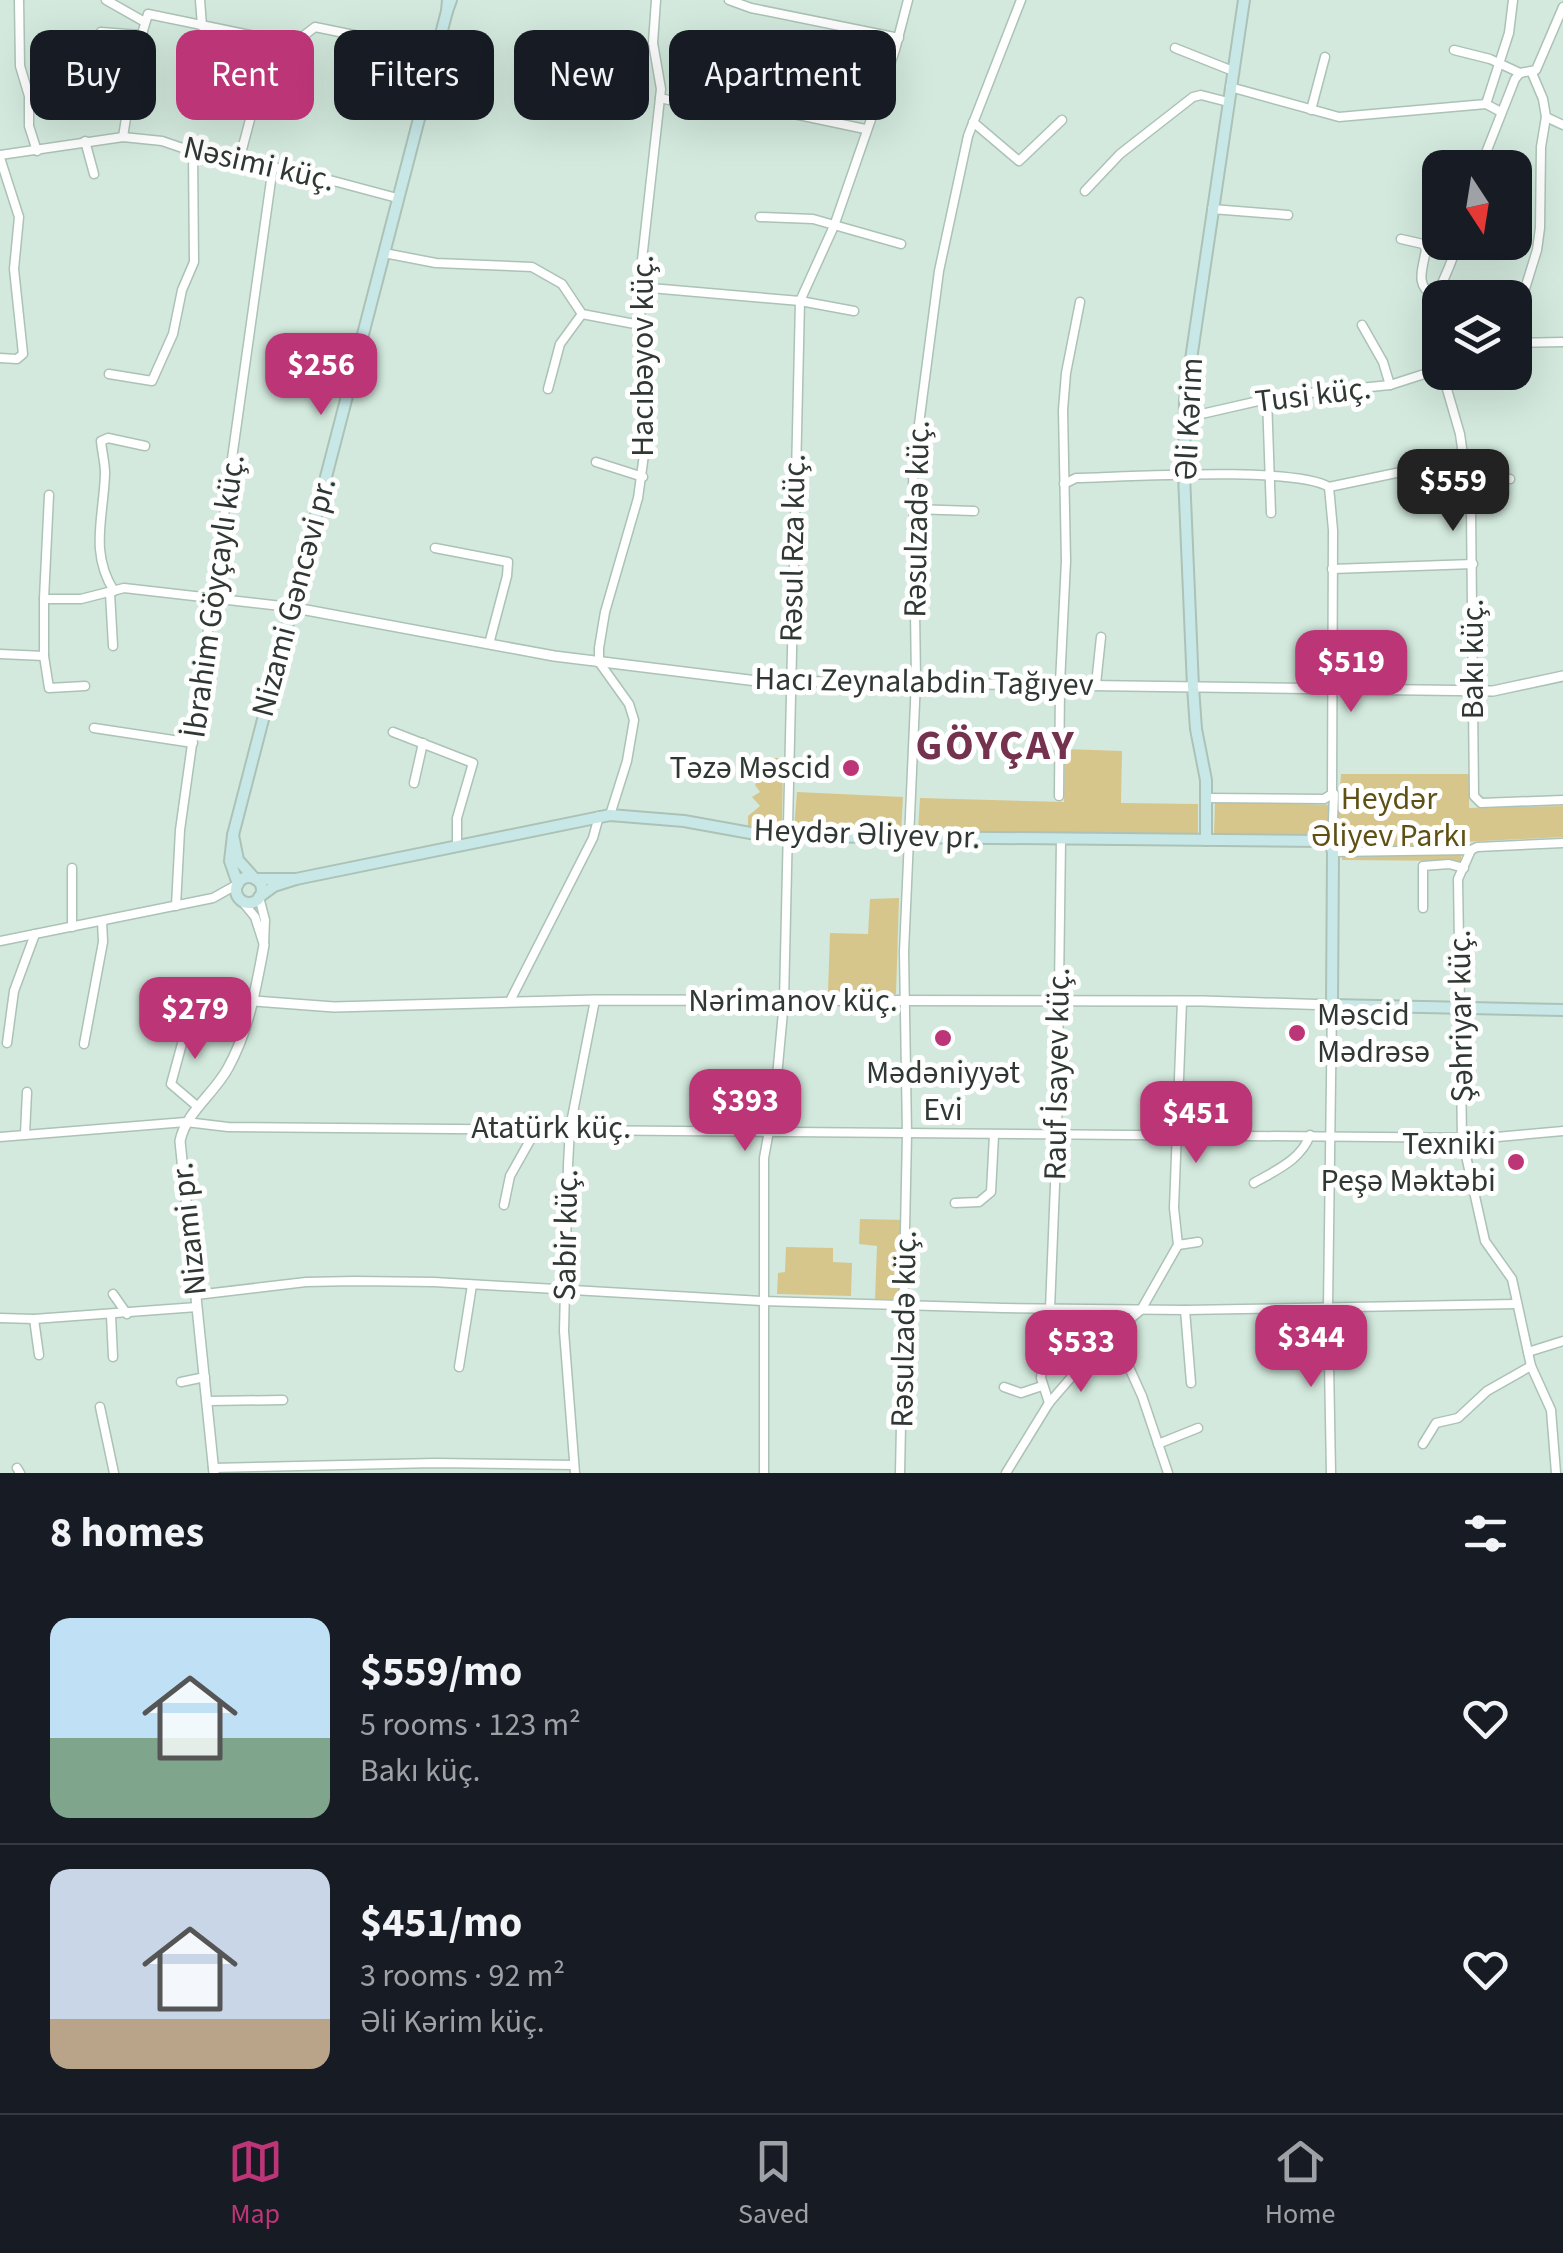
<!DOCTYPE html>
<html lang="en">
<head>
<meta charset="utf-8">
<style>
  body { margin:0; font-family:"Source Sans 3",sans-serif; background:#20242c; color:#f1f3f6; height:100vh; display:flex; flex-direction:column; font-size:38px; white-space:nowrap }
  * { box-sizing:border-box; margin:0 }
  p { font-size:32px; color:#9ea1a6 }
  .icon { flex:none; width:55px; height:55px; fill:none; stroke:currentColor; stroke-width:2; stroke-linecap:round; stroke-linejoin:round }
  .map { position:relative; height:1473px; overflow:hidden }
  .sheet { display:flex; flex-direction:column; background:#171b24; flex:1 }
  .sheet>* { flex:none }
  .guide { position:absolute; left:30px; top:30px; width:1000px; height:90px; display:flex; gap:20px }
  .needle { width:65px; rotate:168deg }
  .controls { position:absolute; left:1422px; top:150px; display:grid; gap:20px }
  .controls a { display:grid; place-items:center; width:110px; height:110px; border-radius:20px; background:#171b24; box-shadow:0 10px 40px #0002; font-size:50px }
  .price { position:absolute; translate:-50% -85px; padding:0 22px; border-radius:20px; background:#bc3577; color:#fff; font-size:32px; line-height:65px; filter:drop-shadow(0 2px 5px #0008) }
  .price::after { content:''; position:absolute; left:50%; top:60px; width:30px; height:22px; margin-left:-15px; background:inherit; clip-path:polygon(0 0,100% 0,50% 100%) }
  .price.selected { background:#222; color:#fff }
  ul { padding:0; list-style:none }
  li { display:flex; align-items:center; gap:30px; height:250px; padding:0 50px }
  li+li { border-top:2px solid #363941 }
  li span { display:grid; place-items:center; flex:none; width:280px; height:200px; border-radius:20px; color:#555 }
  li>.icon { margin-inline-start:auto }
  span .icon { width:120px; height:120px; fill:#fffc; stroke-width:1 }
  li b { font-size:42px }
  h2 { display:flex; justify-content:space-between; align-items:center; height:120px; padding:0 50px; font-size:42px }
  .tag { padding:0 35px; border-radius:20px; background:#171b24; box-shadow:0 10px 40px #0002; font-size:35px; line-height:90px }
  .tag.selected { background:#bc3577; color:#fff }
  .tabs { display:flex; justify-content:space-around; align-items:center; height:140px; border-top:2px solid #363941; background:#171b24; font-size:28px; color:#9ea1a6 }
  .tabs a { display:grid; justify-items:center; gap:5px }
  .tabs .selected { color:#bc3577 }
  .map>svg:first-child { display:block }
</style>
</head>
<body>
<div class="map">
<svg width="1563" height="1473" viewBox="0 0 1563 1473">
  <rect width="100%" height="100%" fill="#d3e9dd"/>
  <g fill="#d6c68c">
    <polygon points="1065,749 1122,751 1121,803 1198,804 1198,834 918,831 920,798 1064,802"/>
    <polygon points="745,758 783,758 782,829 748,826 748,816 760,806 752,797 760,792 755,785 760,776 744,769"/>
    <polygon points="1341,774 1469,774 1469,808 1563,806 1563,837 1462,842 1461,861 1342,860 1342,835 1214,835 1215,802 1339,805"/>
    <polygon points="797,792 903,797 901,832 794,828"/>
    <polygon points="899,898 896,994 828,992 830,933 868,934 870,899"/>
    <polygon points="860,1219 903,1220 901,1300 875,1299 877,1246 859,1244"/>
    <polygon points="786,1247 833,1248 833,1262 852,1263 851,1296 777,1294 778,1273 785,1272"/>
  </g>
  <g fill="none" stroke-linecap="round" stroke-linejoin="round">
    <defs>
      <g id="minor">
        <polyline points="19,0 20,66 29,96 29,126 37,151"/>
        <polyline points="106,0 143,21"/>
        <polyline points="200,0 202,26"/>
        <polyline points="729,0 751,8 899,38"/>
        <polyline points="101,32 140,35"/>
        <polyline points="1175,48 1233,71"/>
        <polyline points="1454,50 1490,59 1520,73"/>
        <polyline points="96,78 131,83"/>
        <polyline points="1230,87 1339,117 1486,104 1501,112"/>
        <polyline points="660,98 732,114 794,114 865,129"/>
        <polyline points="1486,104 1509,33 1513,0"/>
        <polyline points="1311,110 1325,57"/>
        <polyline points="1546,117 1563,125"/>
        <polyline points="973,122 1019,161 1062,120"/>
        <polyline points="123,137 136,54 148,14 284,42 298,40 315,27 437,52"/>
        <polyline points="85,141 94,174"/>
        <polyline points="0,155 123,137 162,141 206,156 296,171 397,198"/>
        <polyline points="0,158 19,217 14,269 23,354 17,359 0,358"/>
        <polyline points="239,161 271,40"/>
        <polyline points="1480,168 1515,79 1520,73 1536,70 1563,7"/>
        <polyline points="1085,191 1120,154 1193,97 1201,95 1228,102"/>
        <polyline points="1212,209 1288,215"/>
        <polyline points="760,217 813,219 901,244"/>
        <path d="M1401 239 1423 244 1426 249C1423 270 1414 284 1434 297"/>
        <polyline points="384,253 436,263 532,267 562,284 582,314 640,325"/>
        <polyline points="639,287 800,301 854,311"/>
        <polyline points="1362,325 1383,362 1390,385"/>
        <polyline points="1516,343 1563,342"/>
        <polyline points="1515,344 1520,305 1537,250 1540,228 1541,147 1546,117 1543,99 1532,73"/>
        <path d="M1440 366C1420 300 1441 299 1458 242"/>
        <polyline points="1442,372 1460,434 1471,511 1474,796 1481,803 1563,800"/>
        <polyline points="109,374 152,381 173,334 182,290 194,262 193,152"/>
        <polyline points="548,389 560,344 582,314"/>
        <polyline points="1267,398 1271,513"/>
        <polyline points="1184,418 1280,396 1390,385 1440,369"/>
        <polyline points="596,462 643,477"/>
        <polyline points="1466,473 1510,479"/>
        <path d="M1064 484 1076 478C1123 477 1296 466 1329 487"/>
        <polyline points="1329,487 1420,468 1465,465"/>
        <polyline points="912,509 974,511"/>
        <polyline points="435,548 508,562 507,576 489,644"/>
        <polyline points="1332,569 1473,564"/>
        <path d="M114 591C89 552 104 516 105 473 105 463 102 452 101 441L108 438 145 446"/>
        <polyline points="110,593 113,646"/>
        <polyline points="44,599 49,495"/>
        <polyline points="0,654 44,656 44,599 81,599 124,588 290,607"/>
        <polyline points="44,656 49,688 85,686"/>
        <polyline points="1096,684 1101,637"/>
        <polyline points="94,728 193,743"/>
        <polyline points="393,732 473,763 457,818 457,846"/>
        <polyline points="414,783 423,743"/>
        <polyline points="1059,796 1060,683 1066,561 1063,410 1066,373 1080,302"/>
        <polyline points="1206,798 1324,799 1332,794 1333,530 1329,487"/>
        <polyline points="610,815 627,761 634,720 629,704 599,662 599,648 605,612 638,498 646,440 639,287 661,89 653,43 656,0"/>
        <polyline points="1332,845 1334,794"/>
        <polyline points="1333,852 1471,850"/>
        <polyline points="242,901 255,917 264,945 265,920 259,897"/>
        <polyline points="176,906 180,830 273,166"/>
        <polyline points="1423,908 1423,866 1449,864 1464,868"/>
        <polyline points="72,927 72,868"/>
        <polyline points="0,941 213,898 238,884"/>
        <polyline points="510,1001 593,838 599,816"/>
        <polyline points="189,1018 171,1084 198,1107"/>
        <polyline points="7,1043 14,991 35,934"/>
        <polyline points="84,1044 103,942 102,921"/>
        <polyline points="25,1134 27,1092"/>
        <polyline points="0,1137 186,1122 228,1127 1486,1138 1563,1131"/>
        <path d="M1254 1183C1276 1170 1301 1160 1310 1135"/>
        <polyline points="955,1203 979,1202 991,1192 994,1135"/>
        <polyline points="504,1205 510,1176 537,1128"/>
        <polyline points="1178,1245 1198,1242"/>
        <polyline points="113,1294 127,1314"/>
        <polyline points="196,1295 306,1282 355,1281 434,1282 762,1301 1003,1308 1185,1310 1517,1304"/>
        <polyline points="1185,1310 1191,1383"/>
        <polyline points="111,1315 113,1357"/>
        <polyline points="0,1318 34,1319 197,1307"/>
        <polyline points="34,1319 39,1355"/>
        <polyline points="1113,1332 1142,1396 1168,1473"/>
        <polyline points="1528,1352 1563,1341"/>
        <polyline points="459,1367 472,1285"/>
        <polyline points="181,1382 205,1377"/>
        <polyline points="1004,1387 1021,1393 1042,1386"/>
        <polyline points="208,1401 283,1400"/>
        <polyline points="1049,1403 1041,1378 1050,1309 1057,1135 1061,839"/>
        <polyline points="100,1407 114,1473"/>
        <polyline points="1158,1444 1198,1428"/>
        <polyline points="1423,1444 1436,1423 1458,1418 1487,1391 1531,1366"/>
        <polyline points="17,1468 20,1473"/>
        <polyline points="213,1468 435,1463 574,1465"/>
        <polyline points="575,1473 564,1331 568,1165 570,1128 595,1000"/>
        <polyline points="764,1473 764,1158 775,1098 784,1001 800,301 834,226 895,50 908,0"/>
        <polyline points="900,1473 907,1134 904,952 916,680 913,470 939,271 968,136 1021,0"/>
        <polyline points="1006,1473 1049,1403 1100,1344 1141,1310 1178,1245 1174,1208 1182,1001"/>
        <polyline points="1331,1473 1328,1307 1332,1005"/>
        <polyline points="1556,1473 1551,1410 1531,1366 1512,1279 1485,1241 1462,1138 1458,879 1471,850 1477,847 1563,843"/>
      </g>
      <g id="tertiary">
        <polyline points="290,607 554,656 757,681 1493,691 1563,676"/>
        <polyline points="254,1001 334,1007 595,1000 1203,1001 1332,1005"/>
        <path d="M214 1473 180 1141C186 1112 214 1094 228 1068 249 1030 256 988 264 945"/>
      </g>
      <g id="secondary">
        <polyline points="448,0 447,11 451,0"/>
        <polyline points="233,835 447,11"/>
        <polyline points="1206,840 1206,780 1196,729 1193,687 1184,475 1185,400 1244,0"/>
        <circle cx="249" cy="890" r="13"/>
        <polyline points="296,879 610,815 684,821 756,834 788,836 1325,841 1330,843 1333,852 1332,1005 1563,1010"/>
        <polyline points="238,884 230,861 233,835 238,860 255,879 296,879 274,886 259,897"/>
      </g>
    </defs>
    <use href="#minor" stroke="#acc2b6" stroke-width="11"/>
    <use href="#tertiary" stroke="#acc2b6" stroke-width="12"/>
    <use href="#secondary" stroke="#acc2b6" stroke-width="14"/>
    <use href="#minor" stroke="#fff" stroke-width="8"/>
    <use href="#tertiary" stroke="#fff" stroke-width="9"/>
    <use href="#secondary" stroke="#c8e8e8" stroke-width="10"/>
  </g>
  <g fill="#bc3577" stroke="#fff" stroke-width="4">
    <circle cx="851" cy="768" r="10"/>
    <circle cx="1297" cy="1033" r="10"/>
    <circle cx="943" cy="1038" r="10"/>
    <circle cx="1516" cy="1162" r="10"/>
  </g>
  <g text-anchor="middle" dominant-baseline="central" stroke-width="10" stroke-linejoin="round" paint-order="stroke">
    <g font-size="32" fill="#303834" stroke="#fff">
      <text transform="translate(259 164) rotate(13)">Nəsimi küç.</text>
      <text transform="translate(643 356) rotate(-90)">Hacıbəyov küç.</text>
      <text transform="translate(1313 395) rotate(-7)">Tusi küç.</text>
      <text transform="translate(1189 419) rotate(-87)">Əli Kərim</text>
      <text transform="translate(917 519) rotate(-89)">Rəsulzadə küç.</text>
      <text transform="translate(793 548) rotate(-89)">Rəsul Rza küç.</text>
      <text transform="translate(214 596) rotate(-82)">İbrahim Göyçaylı küç.</text>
      <text transform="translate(294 597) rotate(-75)">Nizami Gəncəvi pr.</text>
      <text transform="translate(1473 659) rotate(-90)">Bakı küç.</text>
      <text transform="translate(924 682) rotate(1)">Hacı Zeynalabdin Tağıyev</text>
      <text transform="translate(867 834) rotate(2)">Heydər Əliyev pr.</text>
      <text x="793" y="1001">Nərimanov küç.</text>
      <text transform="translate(1461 1016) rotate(-91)">Şəhriyar küç.</text>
      <text transform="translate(1057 1074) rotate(-89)">Rauf İsayev küç.</text>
      <text x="551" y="1128">Atatürk küç.</text>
      <text transform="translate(189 1229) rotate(-96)">Nizami pr.</text>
      <text transform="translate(566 1235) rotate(-89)">Sabir küç.</text>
      <text transform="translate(904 1329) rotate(-89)">Rəsulzadə küç.</text>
    </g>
    <g font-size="32" fill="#303834" stroke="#fff" text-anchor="end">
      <text x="831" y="768">Təzə Məscid</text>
      <text x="1317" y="1015" text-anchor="start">Məscid<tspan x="1317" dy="37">Mədrəsə</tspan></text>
      <text x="943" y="1073" text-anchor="middle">Mədəniyyət<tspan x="943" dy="37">Evi</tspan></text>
      <text x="1496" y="1144">Texniki<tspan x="1496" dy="37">Peşə Məktəbi</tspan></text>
    </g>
    <g font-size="32" fill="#5f5114" stroke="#fff">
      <text x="1389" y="799">Heydər<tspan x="1389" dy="37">Əliyev Parkı</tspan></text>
    </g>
    <g font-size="42" font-weight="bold" letter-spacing="2.5" fill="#74324f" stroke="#fff">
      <text x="996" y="746">GÖYÇAY</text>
    </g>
  </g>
</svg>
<div class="controls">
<a><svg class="needle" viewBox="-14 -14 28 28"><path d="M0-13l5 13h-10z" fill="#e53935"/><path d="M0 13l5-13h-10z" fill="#9ea1a6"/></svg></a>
<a><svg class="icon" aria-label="layers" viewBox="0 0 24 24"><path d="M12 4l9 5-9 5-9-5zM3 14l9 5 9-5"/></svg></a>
</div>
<b class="price" style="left:321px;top:418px">$256</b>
<b class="price selected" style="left:1453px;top:534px">$559</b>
<b class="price" style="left:1351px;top:715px">$519</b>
<b class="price" style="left:195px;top:1062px">$279</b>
<b class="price" style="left:745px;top:1154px">$393</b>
<b class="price" style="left:1196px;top:1166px">$451</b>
<b class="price" style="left:1311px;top:1390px">$344</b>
<b class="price" style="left:1081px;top:1395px">$533</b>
<div class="guide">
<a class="tag">Buy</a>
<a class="tag selected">Rent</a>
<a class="tag">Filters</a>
<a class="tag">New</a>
<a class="tag">Apartment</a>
</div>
</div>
<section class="sheet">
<h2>8 homes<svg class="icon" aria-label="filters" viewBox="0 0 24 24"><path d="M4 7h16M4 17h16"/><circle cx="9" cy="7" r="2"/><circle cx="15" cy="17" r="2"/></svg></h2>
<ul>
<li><span style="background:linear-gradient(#bfe0f5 60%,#7fa58c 0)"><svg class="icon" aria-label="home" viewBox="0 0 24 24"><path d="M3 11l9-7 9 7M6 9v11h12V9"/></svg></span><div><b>$559/mo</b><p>5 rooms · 123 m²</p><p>Bakı küç.</p></div><svg class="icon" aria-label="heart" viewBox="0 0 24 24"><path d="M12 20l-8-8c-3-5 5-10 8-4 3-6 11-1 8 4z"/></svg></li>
<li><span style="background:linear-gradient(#c9d6e8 75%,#b9a48a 0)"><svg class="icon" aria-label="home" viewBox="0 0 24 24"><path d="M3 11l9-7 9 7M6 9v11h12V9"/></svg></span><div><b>$451/mo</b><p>3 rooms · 92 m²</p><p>Əli Kərim küç.</p></div><svg class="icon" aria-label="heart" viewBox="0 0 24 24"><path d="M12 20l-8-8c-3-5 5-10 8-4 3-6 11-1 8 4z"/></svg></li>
</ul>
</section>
<nav class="tabs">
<a class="selected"><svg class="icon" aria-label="map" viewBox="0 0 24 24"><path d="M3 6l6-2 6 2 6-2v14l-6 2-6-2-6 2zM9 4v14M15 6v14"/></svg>Map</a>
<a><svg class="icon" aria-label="saved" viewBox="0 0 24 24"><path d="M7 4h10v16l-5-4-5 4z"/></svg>Saved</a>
<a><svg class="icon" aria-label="home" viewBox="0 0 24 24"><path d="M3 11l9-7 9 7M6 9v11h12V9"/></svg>Home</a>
</nav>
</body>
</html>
